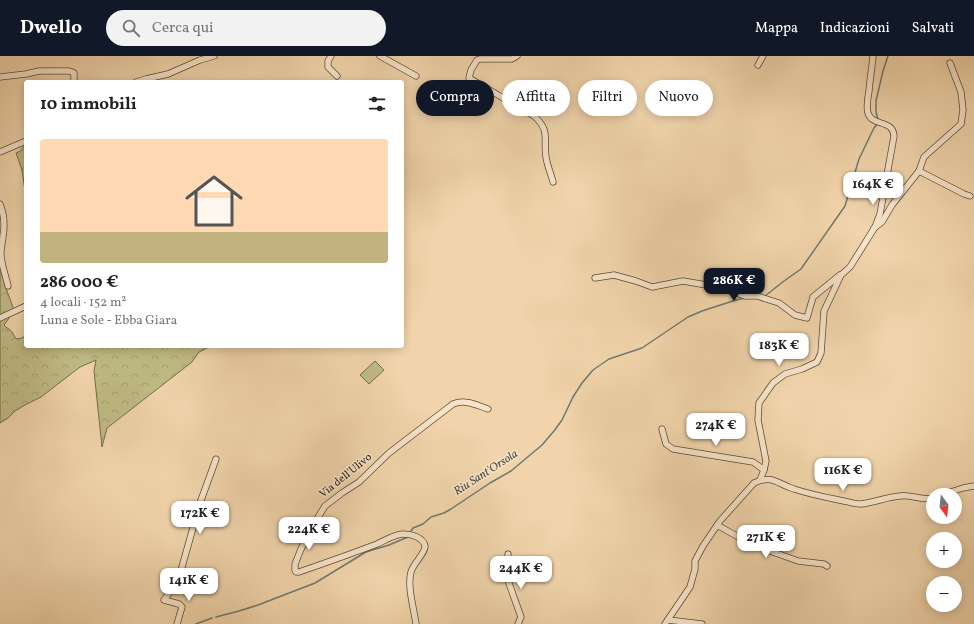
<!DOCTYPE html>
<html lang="it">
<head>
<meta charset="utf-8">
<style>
  body { margin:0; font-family:Vollkorn,serif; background:#f2f2f2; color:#202124; height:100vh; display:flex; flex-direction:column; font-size:15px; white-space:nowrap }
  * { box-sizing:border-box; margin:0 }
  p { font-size:13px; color:#757577 }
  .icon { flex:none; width:22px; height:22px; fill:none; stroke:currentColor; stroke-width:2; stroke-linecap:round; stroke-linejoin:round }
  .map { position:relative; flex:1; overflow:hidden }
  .details { position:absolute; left:24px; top:24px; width:380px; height:268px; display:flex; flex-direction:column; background:#fff; border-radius:4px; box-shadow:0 2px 10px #0003 }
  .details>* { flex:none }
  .top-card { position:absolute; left:416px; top:24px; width:380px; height:36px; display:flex; gap:8px }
  .needle { width:26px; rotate:165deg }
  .buttons { position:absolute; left:926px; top:432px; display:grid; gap:8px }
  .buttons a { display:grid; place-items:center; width:36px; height:36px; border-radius:50%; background:#fff; box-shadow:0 2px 10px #0003; font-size:20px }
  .price { position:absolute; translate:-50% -34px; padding:0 9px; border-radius:8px; background:#fff; color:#222; font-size:13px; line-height:26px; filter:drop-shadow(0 1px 2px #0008) }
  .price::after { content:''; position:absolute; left:50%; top:24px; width:12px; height:9px; margin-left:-6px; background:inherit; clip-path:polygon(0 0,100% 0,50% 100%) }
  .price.selected { background:#111827; color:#fff }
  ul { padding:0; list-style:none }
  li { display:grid; align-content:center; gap:8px; height:212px; padding:0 16px }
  li span { display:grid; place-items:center; height:124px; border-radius:4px; color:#555 }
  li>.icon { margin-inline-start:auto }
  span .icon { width:72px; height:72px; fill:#fffc; stroke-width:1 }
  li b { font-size:17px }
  h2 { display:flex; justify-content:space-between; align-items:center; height:48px; padding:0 16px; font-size:17px }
  .tag { padding:0 14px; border-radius:18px; background:#fff; box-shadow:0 2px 10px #0003; font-size:14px; line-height:36px }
  .tag.selected { background:#111827; color:#fff }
  header { display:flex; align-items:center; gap:24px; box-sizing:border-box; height:56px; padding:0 20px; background:#111827; color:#fff }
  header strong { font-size:19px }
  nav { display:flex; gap:22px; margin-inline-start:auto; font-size:14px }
  .search { width:280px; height:36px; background:#f2f2f2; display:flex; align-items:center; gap:10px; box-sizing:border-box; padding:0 14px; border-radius:22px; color:#757577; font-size:15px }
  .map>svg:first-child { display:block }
</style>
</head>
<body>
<header>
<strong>Dwello</strong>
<div class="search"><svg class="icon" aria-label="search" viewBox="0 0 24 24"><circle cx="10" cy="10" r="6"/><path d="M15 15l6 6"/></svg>Cerca qui</div>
<nav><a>Mappa</a><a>Indicazioni</a><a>Salvati</a></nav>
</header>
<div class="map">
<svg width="974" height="568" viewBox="0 0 974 568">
  <defs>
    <pattern id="forest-crowns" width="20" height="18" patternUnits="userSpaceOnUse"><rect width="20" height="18" fill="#c0bb85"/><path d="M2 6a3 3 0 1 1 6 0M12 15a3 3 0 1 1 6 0" fill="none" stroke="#a5a072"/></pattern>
  </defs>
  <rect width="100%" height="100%" fill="#f1d4ab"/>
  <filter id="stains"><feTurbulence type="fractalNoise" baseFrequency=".005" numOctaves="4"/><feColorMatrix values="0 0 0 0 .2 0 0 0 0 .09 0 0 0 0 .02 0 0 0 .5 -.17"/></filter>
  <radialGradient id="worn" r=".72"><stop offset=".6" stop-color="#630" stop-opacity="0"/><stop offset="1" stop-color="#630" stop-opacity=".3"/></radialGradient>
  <g fill="url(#forest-crowns)" stroke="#766b4a">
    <polygon points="26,88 26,142 22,114 16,97 20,95"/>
    <polygon points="0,209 7,235 14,254 0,260"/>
    <path d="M8 259 9 262 4 269C6 272 10 273 12 276 14 279 14 281 17 283L22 282 26 279V290H211L199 296 192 306 107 372 102 391 94 315 96 304 80 311 41 341 25 349 15 355 8 362 0 367V263Z"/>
  </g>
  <polygon fill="#c0bb85" stroke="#766b4a" points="375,305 384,314 369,328 360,319"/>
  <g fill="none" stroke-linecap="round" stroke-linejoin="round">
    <g stroke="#6f796e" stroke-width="1.5">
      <polyline points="878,64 876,56 876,45 883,15 888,0"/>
      <polyline points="765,240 784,225 801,213 845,150 859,103 872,76 874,72 878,67"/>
      <polyline points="411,475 413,472 423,468 431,461 444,457 451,453 490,427 511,415 542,389 554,375 562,364 573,341 582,327 593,314 609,303 642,292 688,261 702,255 736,244 746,242"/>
      <polyline points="216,561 239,555 258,549 315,527 366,496 389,489 408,481"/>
      <polyline points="196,568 212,562"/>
    </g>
    <defs>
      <g id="minor">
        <polyline points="331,0 328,5 328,11 337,20"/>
        <polyline points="380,0 416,20"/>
        <path d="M517 0 512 3H480L477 4 471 14 469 22 534 60C551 75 543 83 546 101 547 109 551 118 553 126"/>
        <polyline points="758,9 763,0"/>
        <polyline points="0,21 26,18 39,15 69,15 72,16 74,17 74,26"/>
        <polyline points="136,26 146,23 168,18 200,4 214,0"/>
        <polyline points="0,96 26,85"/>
        <polyline points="919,115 924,101 961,68 963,54 961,36 950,7"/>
        <path d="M0 148C4 158 5 169 3 180 3 185 1 190 1 195 0 206 6 220 8 230"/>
        <polyline points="874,172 882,166 892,149 919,115 964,138 970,140"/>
        <polyline points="595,222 614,219 636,225 652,231 683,225 718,231 745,240 757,240 779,247 795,259 807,262 813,241 840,219"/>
        <polyline points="0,262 26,250"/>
        <polyline points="662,373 666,388 673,393 753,406 764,414"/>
        <path d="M760 424 764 414 766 405 758 364 759 347 773 327 785 318 802 313 817 306 821 297 824 255 841 219 850 211 875 171 880 158 894 80C893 63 872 71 868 57 866 50 868 41 869 35 870 23 872 12 873 0"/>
        <polyline points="941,439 963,432 974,430"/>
        <polyline points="717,469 751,488 798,505 824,508 827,510"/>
        <polyline points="508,498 506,519 521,561 518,568"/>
        <polyline points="668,564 702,568"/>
        <polyline points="177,568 182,551 179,548 164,544 176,528 180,518 200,447 216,403"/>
        <path d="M416 568C414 553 407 530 411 516 413 508 426 496 425 490 423 481 411 478 403 478 395 478 384 485 377 488 351 498 325 507 299 516H296L295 514V508L301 493 317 463 325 450 342 437 359 426 389 397 453 348C465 343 476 349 488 353"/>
        <path d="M665 568 669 562 690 531 695 513V505L703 490 720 465 754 427C773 418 777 428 794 433 809 438 824 441 839 444 846 445 854 448 860 448 874 447 886 441 900 440 912 438 921 445 933 442"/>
      </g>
    </defs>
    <use href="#minor" stroke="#5d4936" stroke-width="7"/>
    <use href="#minor" stroke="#f6e3c8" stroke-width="5.5"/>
  </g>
  <g text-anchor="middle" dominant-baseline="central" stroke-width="3" stroke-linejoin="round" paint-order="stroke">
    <g font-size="11" fill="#2c1b0f" stroke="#f6e3c8">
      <text transform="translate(346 420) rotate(-39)">Via dell'Ulivo</text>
    </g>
    <g font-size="12" font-style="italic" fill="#4d4a3f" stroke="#f6e3c8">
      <text transform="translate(486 417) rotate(-33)">Riu Sant'Orsola</text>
    </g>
  </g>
  <rect width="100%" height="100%" filter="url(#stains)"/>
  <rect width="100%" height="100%" fill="url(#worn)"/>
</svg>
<div class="buttons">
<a><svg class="needle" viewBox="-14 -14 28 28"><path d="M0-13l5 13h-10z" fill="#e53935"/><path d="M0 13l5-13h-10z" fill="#757577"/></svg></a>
<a>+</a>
<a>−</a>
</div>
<b class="price" style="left:873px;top:150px">164K €</b>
<b class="price selected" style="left:734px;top:246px">286K €</b>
<b class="price" style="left:779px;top:311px">183K €</b>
<b class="price" style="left:716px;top:391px">274K €</b>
<b class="price" style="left:843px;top:436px">116K €</b>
<b class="price" style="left:200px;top:479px">172K €</b>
<b class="price" style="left:309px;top:495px">224K €</b>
<b class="price" style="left:766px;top:503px">271K €</b>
<b class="price" style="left:521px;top:534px">244K €</b>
<b class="price" style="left:189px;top:546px">141K €</b>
<div class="top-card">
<a class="tag selected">Compra</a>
<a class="tag">Affitta</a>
<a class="tag">Filtri</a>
<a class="tag">Nuovo</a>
</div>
<section class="details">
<h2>10 immobili<svg class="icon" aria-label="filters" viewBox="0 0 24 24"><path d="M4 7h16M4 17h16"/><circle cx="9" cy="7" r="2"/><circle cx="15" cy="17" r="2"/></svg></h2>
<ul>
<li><span style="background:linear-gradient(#ffd9b3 75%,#c2b280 0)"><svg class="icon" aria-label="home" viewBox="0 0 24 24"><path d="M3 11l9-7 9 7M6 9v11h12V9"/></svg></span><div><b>286 000 €</b><p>4 locali · 152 m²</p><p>Luna e Sole - Ebba Giara</p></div></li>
</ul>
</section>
</div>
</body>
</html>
